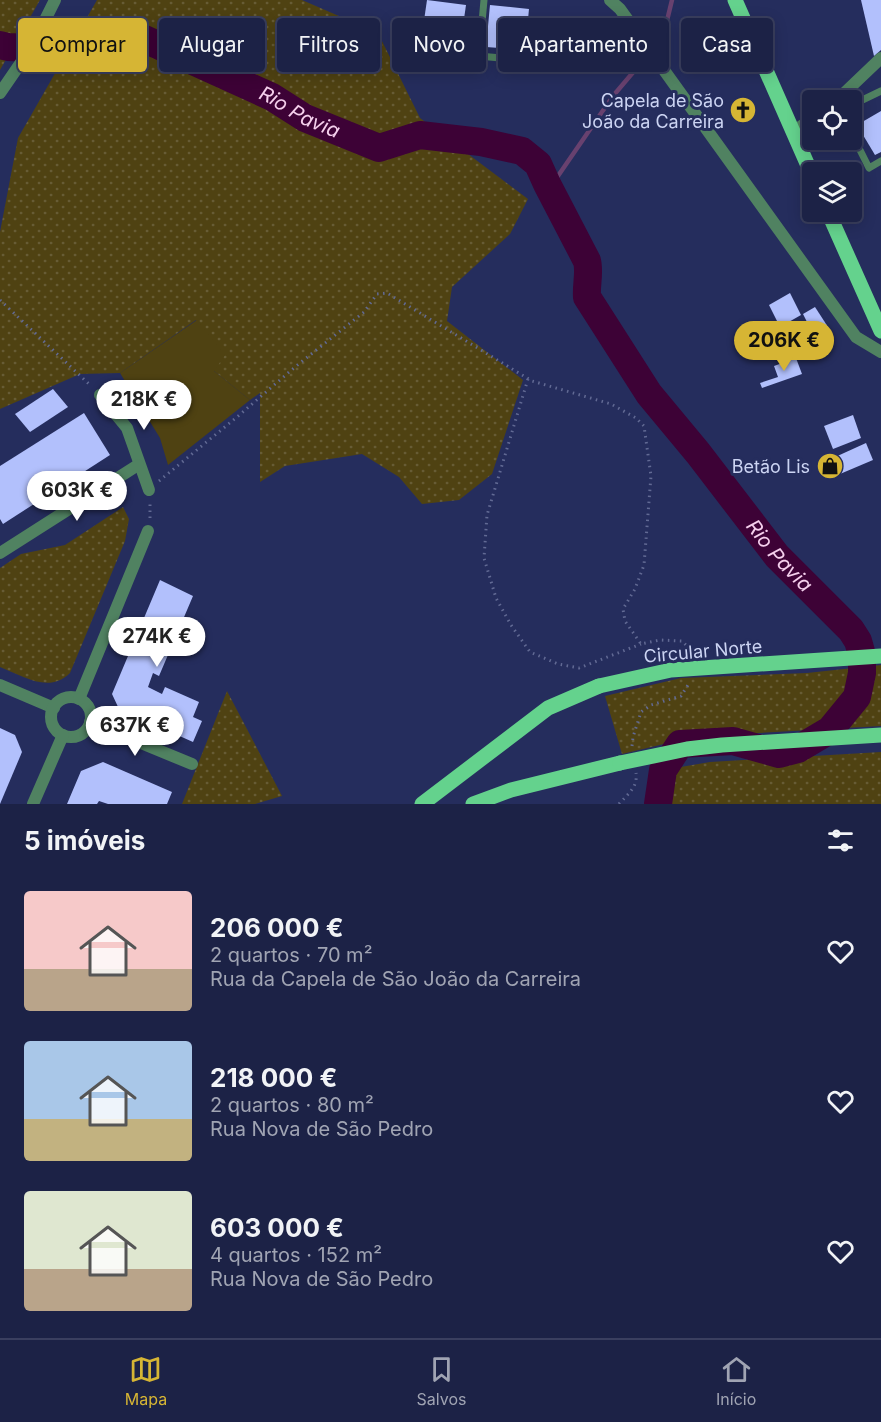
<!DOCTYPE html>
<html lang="pt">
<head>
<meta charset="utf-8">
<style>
  body { margin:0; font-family:Inter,sans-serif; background:#292f51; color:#f1f3f6; height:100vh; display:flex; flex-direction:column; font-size:22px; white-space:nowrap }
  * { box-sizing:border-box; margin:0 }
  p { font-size:20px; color:#a0a4b3 }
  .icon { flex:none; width:33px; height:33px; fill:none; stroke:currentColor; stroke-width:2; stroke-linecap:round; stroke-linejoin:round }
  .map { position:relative; height:804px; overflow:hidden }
  .drawer { display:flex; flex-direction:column; background:#1c2246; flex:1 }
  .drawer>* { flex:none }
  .banner { position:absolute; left:18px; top:18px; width:846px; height:54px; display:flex; gap:12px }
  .tools { position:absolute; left:802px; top:90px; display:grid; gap:12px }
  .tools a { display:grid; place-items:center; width:60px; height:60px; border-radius:6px; background:#1c2246; box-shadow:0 3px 15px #0003,0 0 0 2px #3a3f5f; font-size:30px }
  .price { position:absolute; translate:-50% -51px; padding:0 14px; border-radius:21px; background:#fff; color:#222; font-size:20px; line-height:39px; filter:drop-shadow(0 2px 3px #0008) }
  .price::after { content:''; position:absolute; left:50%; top:36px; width:18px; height:14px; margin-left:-9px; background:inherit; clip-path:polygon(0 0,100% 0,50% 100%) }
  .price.on { background:#d6b534; color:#111 }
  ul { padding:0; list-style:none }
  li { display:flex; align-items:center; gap:18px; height:150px; padding:0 24px }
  li span { display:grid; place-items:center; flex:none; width:168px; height:120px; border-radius:6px; color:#555 }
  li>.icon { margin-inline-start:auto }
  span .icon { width:72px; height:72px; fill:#fffc; stroke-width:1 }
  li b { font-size:26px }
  h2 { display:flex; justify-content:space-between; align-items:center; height:72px; padding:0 24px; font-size:26px }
  .pill { padding:0 21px; border-radius:6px; background:#1c2246; box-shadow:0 3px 15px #0003,0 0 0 2px #3a3f5f; font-size:21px; line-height:54px }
  .pill.on { background:#d6b534; color:#111 }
  .dock { display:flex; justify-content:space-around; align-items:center; height:84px; border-top:2px solid #3a3f5f; background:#1c2246; font-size:16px; color:#a0a4b3 }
  .dock a { display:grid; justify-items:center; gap:3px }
  .dock .on { color:#d6b534 }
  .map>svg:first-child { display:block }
</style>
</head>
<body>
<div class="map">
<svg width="881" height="804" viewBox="0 0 881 804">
  <defs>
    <pattern id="grass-dots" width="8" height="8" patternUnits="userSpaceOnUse" patternTransform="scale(1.5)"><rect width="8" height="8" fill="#4f4212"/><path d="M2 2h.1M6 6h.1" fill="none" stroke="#675c35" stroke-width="1.8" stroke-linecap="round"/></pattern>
  </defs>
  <rect width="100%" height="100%" fill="#252d5d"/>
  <g fill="url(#grass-dots)">
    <polygon points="0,0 40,0 0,70"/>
    <polygon points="97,0 302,0 378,33 420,118 528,199 510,234 452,287 447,321 523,380 492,474 459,500 422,504 399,477 362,454 285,466 260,482 260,393 250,400 214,371 196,320 120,373 80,374 0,409 0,232 18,138"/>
    <path d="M123 507 129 519 125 541 70 673C49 694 23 676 0 667V568L21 554 65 545Z"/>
    <polygon points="881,665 881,726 725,735 685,739 622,754 605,696 681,678 807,673"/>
    <polygon points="227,691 282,796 255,804 182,804"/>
    <polygon points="881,752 881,804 665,804 669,769 710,762"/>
  </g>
  <polygon fill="#4f4212" points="197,320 225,355 214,371 250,400 168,465 160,438 120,373"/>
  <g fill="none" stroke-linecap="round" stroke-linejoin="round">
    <polyline stroke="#68416f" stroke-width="4.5" points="549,189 613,96 663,37 672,0"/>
    <path stroke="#3d0236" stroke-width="28" id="s1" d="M0 45 8 47 52 49 93 40 140 37 272 97 305 118 379 148 420 135 481 142 522 151 538 164 547 184 587 261C590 272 586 285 587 297L649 394 698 453 777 556 851 630 858 641 862 655V673L857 697 830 730 798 749 779 754 733 741 680 744 663 770 658 804"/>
  </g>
  <g fill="#b2c0fc">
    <polygon points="427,0 466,5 460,47 421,41"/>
    <polygon points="861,0 881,0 881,50 874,56"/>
    <polygon points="490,5 529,9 525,50 486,47"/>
    <polygon points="750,100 755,114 737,121 732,106"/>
    <polygon points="881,111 881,152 875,155 857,125"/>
    <polygon points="790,293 801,315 780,327 769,305"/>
    <polygon points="815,307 828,327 814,336 803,314"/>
    <polygon points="796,358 802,374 762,388 760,383 778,377 774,366"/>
    <polygon points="53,389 68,407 30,432 15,414"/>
    <polygon points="84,413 110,455 3,524 0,519 0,466"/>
    <polygon points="853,415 861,438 833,449 824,426"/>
    <polygon points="866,443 873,460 840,474 833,458"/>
    <polygon points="160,580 193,596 159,676 153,673 148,687 162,694 165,687 199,702 193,717 202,721 193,742 119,709 112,694"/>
    <polygon points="0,728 15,735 22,752 0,804"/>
    <polygon points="103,762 172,792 167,804 108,804 99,801 97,804 67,804 81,771"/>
  </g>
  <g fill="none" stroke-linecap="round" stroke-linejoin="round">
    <g stroke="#626a94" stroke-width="3" stroke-dasharray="1.5 4.5" stroke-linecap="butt">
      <polyline points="0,300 90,385"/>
      <polyline points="528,379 487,515 484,558 496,598 511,625 530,652 558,664 579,668 641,644"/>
      <polyline points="159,481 237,417 295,367 364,312 377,294 387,293 532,381 611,404 636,418 644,426 651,476 644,565 635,589 623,609 625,621 641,644 660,640 682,641 692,651 692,655"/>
      <polyline points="150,518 150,504"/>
      <polyline points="632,746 633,737 641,712 651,705 681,696 688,685"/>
      <path d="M619 804C628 794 638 787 636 773"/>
    </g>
    <g stroke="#508261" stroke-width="7">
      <polyline points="436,49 479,56 484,0"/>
      <polyline points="479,56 533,61"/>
      <polyline points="852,105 881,91"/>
      <polyline points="852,134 869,168 881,161"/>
    </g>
    <g stroke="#508261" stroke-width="12">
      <polyline points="837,100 881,58"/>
      <polyline points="793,132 813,118"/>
      <polyline points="100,395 127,428 149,490"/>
      <polyline points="0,553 138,465"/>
      <polyline points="0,685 54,708"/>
      <circle cx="71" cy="717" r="20"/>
      <polyline points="79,699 148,531"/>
      <polyline points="90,722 192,764"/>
      <polyline points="33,804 63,735"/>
    </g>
    <g stroke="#508261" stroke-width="12">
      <polyline points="610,0 620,9 856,337 881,352"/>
      <polyline points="0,93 31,48 55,0"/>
    </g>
    <g stroke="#64d28d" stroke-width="15">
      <polyline points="735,0 813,177"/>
      <polyline points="828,212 881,331"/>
      <polyline points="422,804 548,708 599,686"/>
      <polyline points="473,804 511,790 620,763"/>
    </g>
    <g stroke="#64d28d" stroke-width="15">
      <polyline points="599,686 671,670 881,656"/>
      <polyline points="620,763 687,749 722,745 881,735"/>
    </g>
  </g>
  <defs>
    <symbol id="church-disc" viewBox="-11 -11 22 22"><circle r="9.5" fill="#d6b534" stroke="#252d5d"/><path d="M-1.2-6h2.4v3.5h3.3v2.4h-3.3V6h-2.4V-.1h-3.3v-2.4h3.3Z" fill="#111"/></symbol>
    <symbol id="shop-disc" viewBox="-11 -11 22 22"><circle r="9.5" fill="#d6b534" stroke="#252d5d"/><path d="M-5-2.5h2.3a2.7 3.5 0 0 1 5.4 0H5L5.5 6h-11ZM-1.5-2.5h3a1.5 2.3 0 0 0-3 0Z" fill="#111"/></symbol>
  </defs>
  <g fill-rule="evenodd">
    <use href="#church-disc" x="728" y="95" width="30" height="30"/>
    <use href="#shop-disc" x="815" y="451" width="30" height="30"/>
  </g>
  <g text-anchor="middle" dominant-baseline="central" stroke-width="6" stroke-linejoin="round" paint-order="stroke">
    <g font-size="18" fill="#ccd4f3" stroke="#252d5d" text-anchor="end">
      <text x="724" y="100">Capela de São<tspan x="724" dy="21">João da Carreira</tspan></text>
      <text x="810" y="466">Betão Lis</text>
    </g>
    <g font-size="18" fill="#ccd4f3" stroke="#252d5d">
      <text transform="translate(703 651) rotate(-5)">Circular Norte</text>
    </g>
    <g font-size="20" font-style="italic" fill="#f5d0ed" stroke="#252d5d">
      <text stroke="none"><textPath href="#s1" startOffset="318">Rio Pavia</textPath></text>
      <text stroke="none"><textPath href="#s1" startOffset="1040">Rio Pavia</textPath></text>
    </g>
  </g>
</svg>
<div class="tools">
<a><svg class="icon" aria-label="locate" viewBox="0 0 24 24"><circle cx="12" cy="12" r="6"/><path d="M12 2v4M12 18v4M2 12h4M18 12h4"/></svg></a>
<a><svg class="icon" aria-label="layers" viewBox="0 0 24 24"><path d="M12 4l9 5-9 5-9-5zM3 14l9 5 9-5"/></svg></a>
</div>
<b class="price on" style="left:784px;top:372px">206K €</b>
<b class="price" style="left:144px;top:431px">218K €</b>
<b class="price" style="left:77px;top:522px">603K €</b>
<b class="price" style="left:157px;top:668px">274K €</b>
<b class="price" style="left:135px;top:757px">637K €</b>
<div class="banner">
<a class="pill on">Comprar</a>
<a class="pill">Alugar</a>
<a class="pill">Filtros</a>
<a class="pill">Novo</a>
<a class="pill">Apartamento</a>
<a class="pill">Casa</a>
</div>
</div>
<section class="drawer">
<h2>5 imóveis<svg class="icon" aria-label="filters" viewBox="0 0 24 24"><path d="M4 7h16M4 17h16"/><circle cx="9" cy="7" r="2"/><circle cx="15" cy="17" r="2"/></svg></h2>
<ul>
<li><span style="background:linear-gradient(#f6c9c9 65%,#b9a48a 0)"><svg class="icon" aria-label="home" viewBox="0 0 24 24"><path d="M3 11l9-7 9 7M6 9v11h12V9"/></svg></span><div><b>206 000 €</b><p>2 quartos · 70 m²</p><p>Rua da Capela de São João da Carreira</p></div><svg class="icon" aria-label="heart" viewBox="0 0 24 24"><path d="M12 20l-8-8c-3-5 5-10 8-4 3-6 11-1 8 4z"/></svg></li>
<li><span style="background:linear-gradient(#a9c7e8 65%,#c2b280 0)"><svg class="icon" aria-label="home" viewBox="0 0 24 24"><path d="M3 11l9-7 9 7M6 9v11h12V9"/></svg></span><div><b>218 000 €</b><p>2 quartos · 80 m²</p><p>Rua Nova de São Pedro</p></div><svg class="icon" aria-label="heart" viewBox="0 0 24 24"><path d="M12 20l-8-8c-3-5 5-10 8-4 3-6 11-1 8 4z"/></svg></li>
<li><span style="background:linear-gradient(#dfe7d0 65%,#b9a48a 0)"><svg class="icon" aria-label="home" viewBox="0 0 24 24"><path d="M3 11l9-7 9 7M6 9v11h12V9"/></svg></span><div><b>603 000 €</b><p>4 quartos · 152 m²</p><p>Rua Nova de São Pedro</p></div><svg class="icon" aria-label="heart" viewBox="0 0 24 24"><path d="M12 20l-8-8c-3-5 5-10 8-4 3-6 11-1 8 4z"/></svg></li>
</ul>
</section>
<nav class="dock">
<a class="on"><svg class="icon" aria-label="map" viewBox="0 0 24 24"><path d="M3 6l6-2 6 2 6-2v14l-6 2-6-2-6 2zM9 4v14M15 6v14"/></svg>Mapa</a>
<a><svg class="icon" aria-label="saved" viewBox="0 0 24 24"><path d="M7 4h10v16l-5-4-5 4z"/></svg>Salvos</a>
<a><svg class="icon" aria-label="home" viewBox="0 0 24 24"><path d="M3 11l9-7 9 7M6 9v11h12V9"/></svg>Início</a>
</nav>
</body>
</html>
